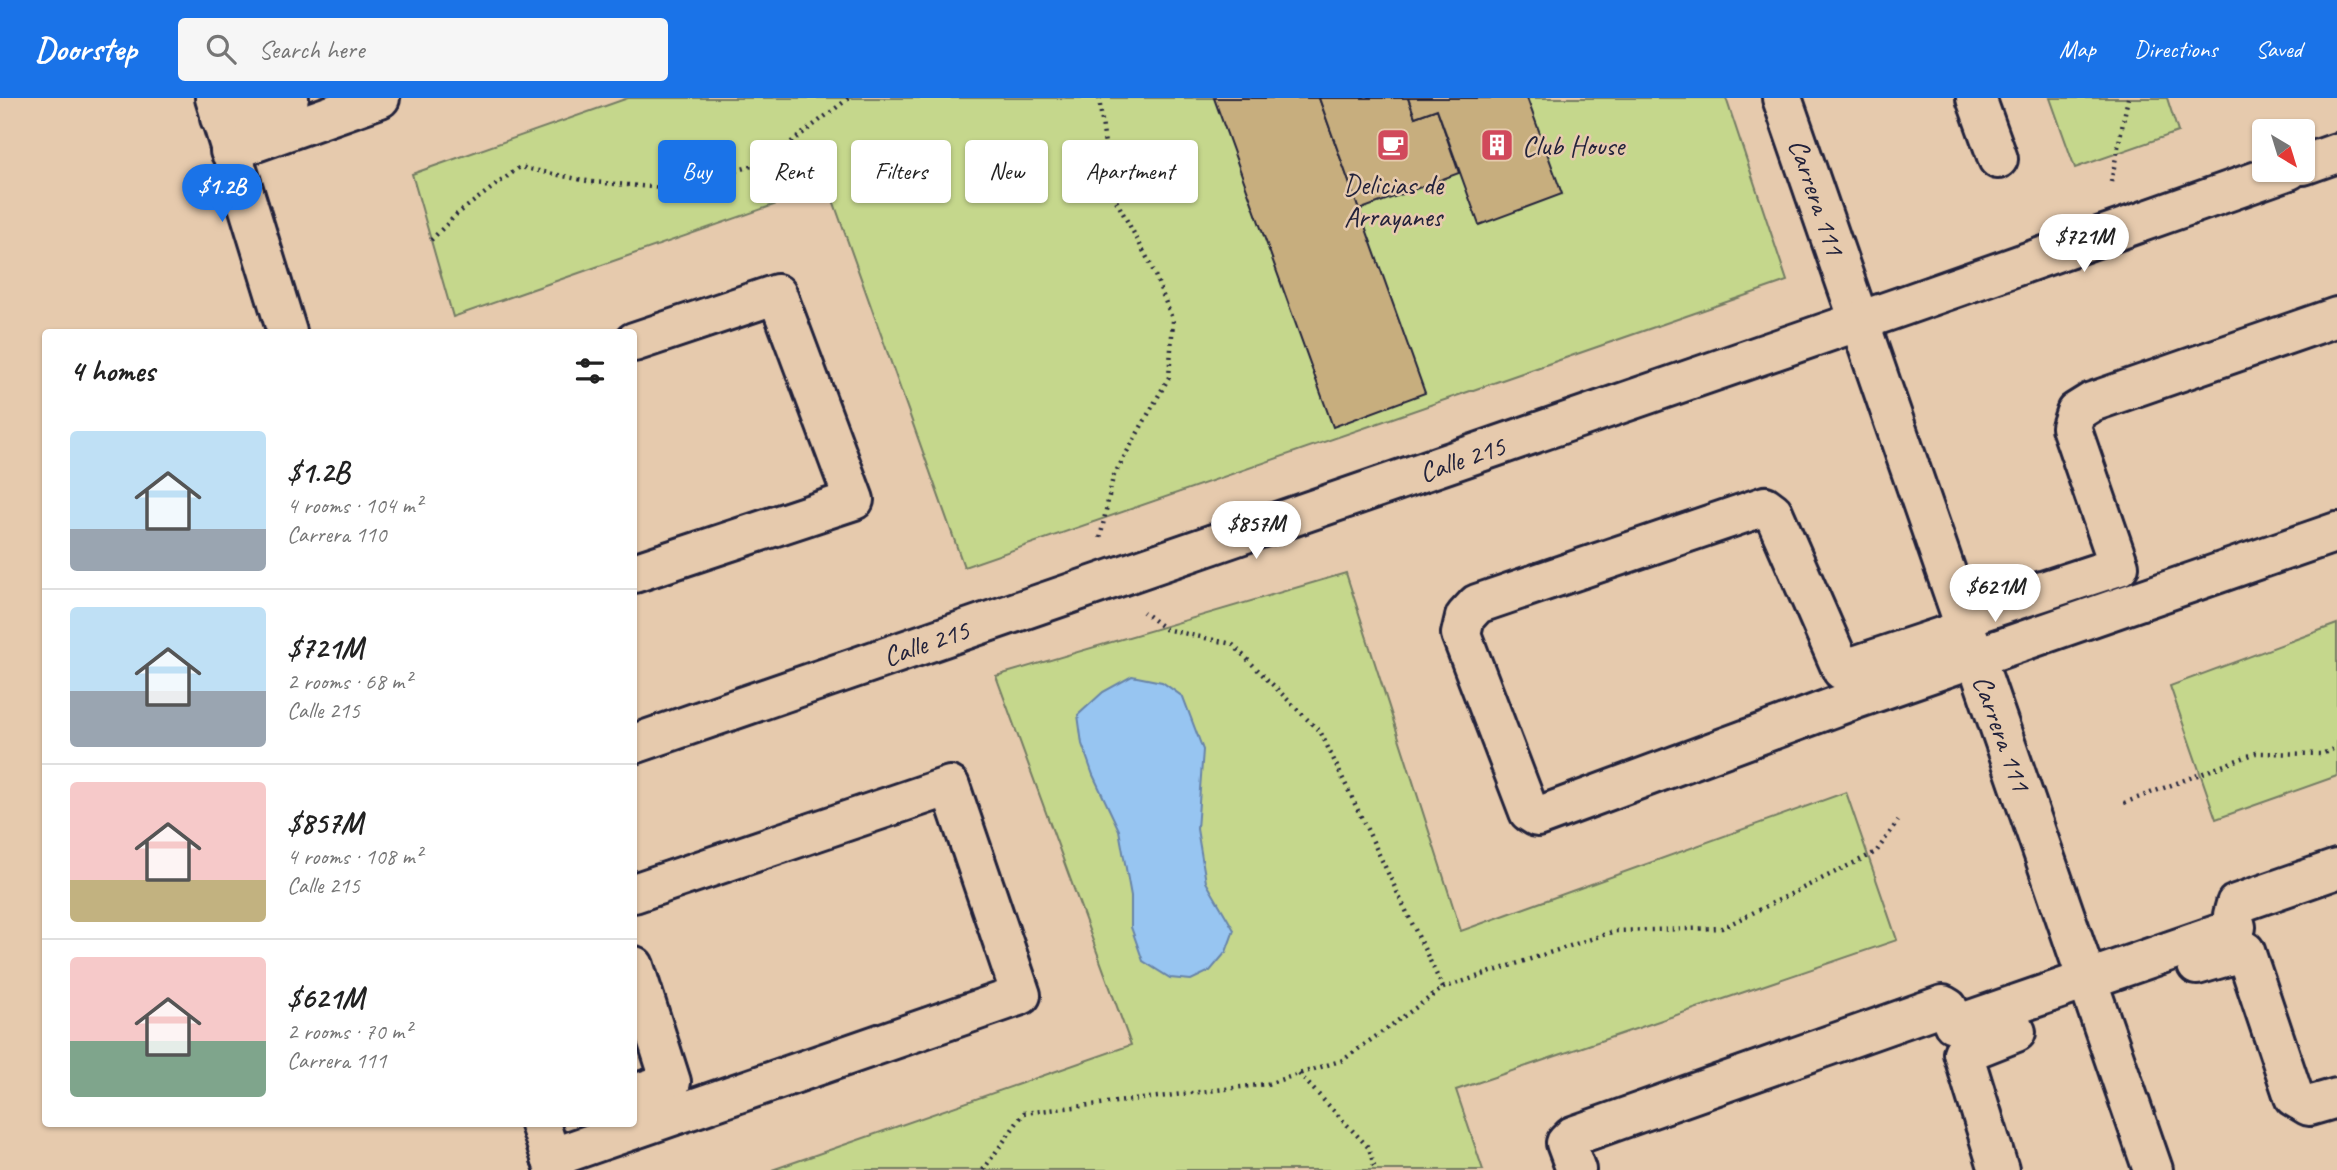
<!DOCTYPE html>
<html lang="en">
<head>
<meta charset="utf-8">
<style>
  body { margin:0; font-family:Caveat,sans-serif; background:#f6f6f6; color:#222; height:100vh; display:flex; flex-direction:column; font-size:26px; white-space:nowrap }
  * { box-sizing:border-box; margin:0 }
  p { font-size:23px; color:#767676 }
  .icon { flex:none; width:38px; height:38px; fill:none; stroke:currentColor; stroke-width:2; stroke-linecap:round; stroke-linejoin:round }
  .map { position:relative; flex:1; overflow:hidden }
  .panel { position:absolute; left:42px; top:231px; width:595px; height:798px; display:flex; flex-direction:column; background:#fff; border-radius:7px; box-shadow:0 2px 5px #0004 }
  .panel>* { flex:none }
  .guide { position:absolute; left:658px; top:42px; width:665px; height:63px; display:flex; gap:14px }
  .needle { width:46px; rotate:142deg }
  .controls { position:absolute; left:2252px; top:21px; display:grid; gap:14px }
  .controls a { display:grid; place-items:center; width:63px; height:63px; border-radius:7px; background:#fff; box-shadow:0 2px 5px #0004; font-size:35px }
  .price { position:absolute; translate:-50% -60px; padding:0 16px; border-radius:24px; background:#fff; color:#222; font-size:23px; line-height:46px; filter:drop-shadow(0 2px 4px #0008) }
  .price::after { content:''; position:absolute; left:50%; top:42px; width:21px; height:16px; margin-left:-10px; background:inherit; clip-path:polygon(0 0,100% 0,50% 100%) }
  .price.active { background:#1a73e8; color:#fff }
  ul { padding:0; list-style:none }
  li { display:flex; align-items:center; gap:21px; height:175px; padding:0 28px }
  li+li { border-top:2px solid #e0e0e0 }
  li span { display:grid; place-items:center; flex:none; width:196px; height:140px; border-radius:7px; color:#555 }
  li>.icon { margin-inline-start:auto }
  span .icon { width:84px; height:84px; fill:#fffc; stroke-width:1 }
  li b { font-size:30px }
  h2 { display:flex; justify-content:space-between; align-items:center; height:84px; padding:0 28px; font-size:30px }
  .pill { padding:0 24px; border-radius:7px; background:#fff; box-shadow:0 2px 5px #0004; font-size:24px; line-height:63px }
  .pill.active { background:#1a73e8; color:#fff }
  header { display:flex; align-items:center; gap:42px; box-sizing:border-box; height:98px; padding:0 35px; background:#1a73e8; color:#fff }
  header strong { font-size:33px }
  nav { display:flex; gap:38px; margin-inline-start:auto; font-size:24px }
  .search { width:490px; height:63px; background:#f6f6f6; display:flex; align-items:center; gap:18px; box-sizing:border-box; padding:0 24px; border-radius:7px; color:#767676; font-size:26px }
  .map>svg:first-child { display:block }
</style>
</head>
<body>
<header>
<strong>Doorstep</strong>
<div class="search"><svg class="icon" aria-label="search" viewBox="0 0 24 24"><circle cx="10" cy="10" r="6"/><path d="M15 15l6 6"/></svg>Search here</div>
<nav><a>Map</a><a>Directions</a><a>Saved</a></nav>
</header>
<div class="map">
<svg width="2337" height="1072" viewBox="0 0 2337 1072">
  <rect width="100%" height="100%" fill="#e6caad"/>
  <filter id="ink" filterUnits="userSpaceOnUse"><feTurbulence type="fractalNoise" baseFrequency=".0143" numOctaves="2"/><feDisplacementMap in="SourceGraphic" scale="14" xChannelSelector="R" yChannelSelector="G"/><feConvolveMatrix kernelMatrix="1 2 1 2 8 2 1 2 1" color-interpolation-filters="sRGB"/></filter>
  <g filter="url(#ink)">
    <g fill="#c5d78c" stroke="#747c64" stroke-width="2">
      <polygon points="628,0 1726,0 1787,183 964,469 828,88 453,219 412,76"/>
      <polygon points="2050,0 2167,0 2178,34 2075,70"/>
      <polygon points="1346,475 1461,833 1846,694 1897,842 1456,992 1483,1072 772,1072 1131,947 996,578"/>
      <polygon points="2337,526 2337,678 2216,721 2170,588"/>
    </g>
    <polygon fill="#97c5f1" stroke="#6884a8" stroke-width="2" points="1132,578 1162,584 1183,599 1203,652 1197,731 1206,784 1234,832 1226,854 1210,873 1191,882 1170,880 1143,863 1131,829 1131,798 1119,732 1093,677 1082,646 1078,617 1103,594"/>
    <g fill="#c7ae7e" stroke="#22223b" stroke-width="2">
      <polygon points="1214,0 1319,0 1425,295 1333,329"/>
      <polygon points="1319,0 1408,0 1415,19 1437,11 1459,75 1359,112"/>
      <polygon points="1408,0 1527,0 1562,96 1479,127 1437,11 1415,19"/>
    </g>
    <g fill="none" stroke-linecap="round" stroke-linejoin="round">
      <defs>
        <g id="minor">
          <polyline points="215,0 287,234"/>
          <polyline points="1782,0 2153,1072"/>
          <polyline points="1976,0 1998,61"/>
          <polyline points="220,20 289,0"/>
          <polyline points="230,53 380,0"/>
          <polyline points="2303,67 2337,55"/>
          <polyline points="634,244 777,196 854,402 634,475"/>
          <polyline points="1961,520 2119,468 2071,329 2076,314 2092,304 2337,219"/>
          <polyline points="1965,531 1842,572 1773,414 1765,408 1477,506 1465,519 1461,536 1529,714 1537,719 1853,602 2337,434"/>
          <polyline points="634,646 1903,208 2289,72"/>
          <polyline points="2197,867 2245,853 2294,999 2309,1008 2337,1000"/>
          <polyline points="634,868 671,984 634,996"/>
          <polyline points="540,1026 555,1072"/>
          <polyline points="551,1060 1021,897 950,688 634,795"/>
          <polyline points="1576,1072 1566,1045 1573,1038 1943,907 1948,910 1953,925 1959,926 2225,834 2236,829 2233,817 2236,806 2337,771"/>
          <polyline points="1999,1072 1963,955 2016,934"/>
        </g>
      </defs>
      <use href="#minor" stroke="#22223b" stroke-width="44"/>
      <g stroke="#22223b" stroke-width="4.5" stroke-dasharray="2 5" stroke-linecap="butt">
        <polyline points="1099,0 1111,93 1151,167 1173,223 1169,279 1113,379 1100,441"/>
        <polyline points="2111,84 2128,0"/>
        <polyline points="431,142 457,116 520,69 592,84 676,91 765,64 849,0"/>
        <polyline points="2124,705 2256,655 2322,656 2337,649"/>
        <polyline points="1443,890 1615,833 1722,830 1876,754 1898,723"/>
        <polyline points="1299,976 1369,1050 1375,1072"/>
        <polyline points="983,1072 1024,1015 1267,986 1343,962 1443,890 1321,635 1232,546 1165,531 1143,514"/>
      </g>
      <use href="#minor" stroke="#e6caad" stroke-width="38"/>
    </g>
  </g>
  <defs>
    <symbol id="cafe-square" viewBox="-11 -11 22 22"><rect x="-9" y="-9" width="18" height="18" rx="4" fill="#d1495b" stroke="#e6caad"/><path d="M-5.5-4.5H6V0H3Q3 3.5 0 3.5H-2.5Q-5.5 3.5-5.5 0ZM3-3.2v2h1.7v-2ZM-6 4.5H4V6H-6Z" fill="#fff"/></symbol>
    <symbol id="building-square" viewBox="-11 -11 22 22"><rect x="-9" y="-9" width="18" height="18" rx="4" fill="#d1495b" stroke="#e6caad"/><path d="M-4-6H4V6H1V3H-1V6H-4ZM-2.5-4.3h1.7v1.8h-1.7ZM.8-4.3h1.7v1.8H.8ZM-2.5-1h1.7V.8h-1.7ZM.8-1h1.7V.8H.8Z" fill="#fff"/></symbol>
  </defs>
  <g fill-rule="evenodd">
    <use href="#cafe-square" x="1374" y="28" width="38" height="38"/>
    <use href="#building-square" x="1478" y="28" width="38" height="38"/>
  </g>
  <g text-anchor="middle" dominant-baseline="central" stroke-width="5" stroke-linejoin="round" paint-order="stroke">
    <g font-size="28" fill="#22223b" stroke="#e6caad" text-anchor="start">
      <text x="1522" y="47">Club House</text>
      <text x="1393" y="86" text-anchor="middle">Delicias de<tspan x="1393" dy="32">Arrayanes</tspan></text>
    </g>
    <g font-size="28" fill="#22223b" stroke="#e6caad">
      <text transform="translate(1817 99) rotate(71)">Carrera 111</text>
      <text transform="translate(1462 361) rotate(-19)">Calle 215</text>
      <text transform="translate(926 545) rotate(-19)">Calle 215</text>
      <text transform="translate(2002 635) rotate(70)">Carrera 111</text>
    </g>
  </g>
</svg>
<div class="controls">
<a><svg class="needle" viewBox="-14 -14 28 28"><path d="M0-13l5 13h-10z" fill="#e53935"/><path d="M0 13l5-13h-10z" fill="#767676"/></svg></a>
</div>
<b class="price active" style="left:222px;top:126px">$1.2B</b>
<b class="price" style="left:2084px;top:176px">$721M</b>
<b class="price" style="left:1256px;top:463px">$857M</b>
<b class="price" style="left:1995px;top:526px">$621M</b>
<div class="guide">
<a class="pill active">Buy</a>
<a class="pill">Rent</a>
<a class="pill">Filters</a>
<a class="pill">New</a>
<a class="pill">Apartment</a>
</div>
<section class="panel">
<h2>4 homes<svg class="icon" aria-label="filters" viewBox="0 0 24 24"><path d="M4 7h16M4 17h16"/><circle cx="9" cy="7" r="2"/><circle cx="15" cy="17" r="2"/></svg></h2>
<ul>
<li><span style="background:linear-gradient(#bfe0f5 70%,#9aa5b1 0)"><svg class="icon" aria-label="home" viewBox="0 0 24 24"><path d="M3 11l9-7 9 7M6 9v11h12V9"/></svg></span><div><b>$1.2B</b><p>4 rooms · 104 m²</p><p>Carrera 110</p></div></li>
<li><span style="background:linear-gradient(#bfe0f5 60%,#9aa5b1 0)"><svg class="icon" aria-label="home" viewBox="0 0 24 24"><path d="M3 11l9-7 9 7M6 9v11h12V9"/></svg></span><div><b>$721M</b><p>2 rooms · 68 m²</p><p>Calle 215</p></div></li>
<li><span style="background:linear-gradient(#f6c9c9 70%,#c2b280 0)"><svg class="icon" aria-label="home" viewBox="0 0 24 24"><path d="M3 11l9-7 9 7M6 9v11h12V9"/></svg></span><div><b>$857M</b><p>4 rooms · 108 m²</p><p>Calle 215</p></div></li>
<li><span style="background:linear-gradient(#f6c9c9 60%,#7fa58c 0)"><svg class="icon" aria-label="home" viewBox="0 0 24 24"><path d="M3 11l9-7 9 7M6 9v11h12V9"/></svg></span><div><b>$621M</b><p>2 rooms · 70 m²</p><p>Carrera 111</p></div></li>
</ul>
</section>
</div>
</body>
</html>
